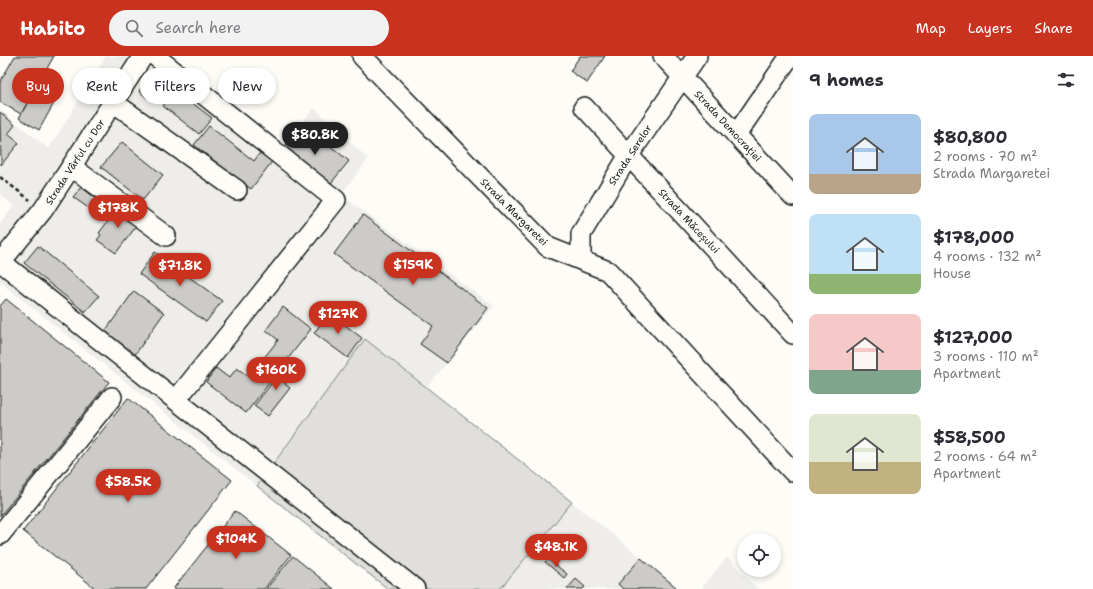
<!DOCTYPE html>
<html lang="en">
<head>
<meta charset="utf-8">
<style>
  body { margin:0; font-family:"Shantell Sans",sans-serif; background:#f2f2f3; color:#2b2b33; height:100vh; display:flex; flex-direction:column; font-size:15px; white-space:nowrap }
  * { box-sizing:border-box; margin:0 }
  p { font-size:13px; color:#7c7c81 }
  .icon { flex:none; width:22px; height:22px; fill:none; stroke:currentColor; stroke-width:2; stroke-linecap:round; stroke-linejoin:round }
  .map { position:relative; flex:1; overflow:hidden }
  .drawer { display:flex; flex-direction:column; background:#fff; width:300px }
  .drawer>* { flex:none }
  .hud { position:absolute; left:12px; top:12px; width:380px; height:36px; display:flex; gap:8px }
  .fabs { position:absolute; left:737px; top:477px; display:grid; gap:8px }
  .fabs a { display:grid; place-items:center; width:44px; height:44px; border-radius:50%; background:#fff; box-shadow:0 2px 6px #0003; font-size:20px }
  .price { position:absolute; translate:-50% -34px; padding:0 9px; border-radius:14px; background:#c8321e; color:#fff; font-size:13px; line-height:26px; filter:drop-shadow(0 1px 2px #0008) }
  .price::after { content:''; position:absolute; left:50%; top:24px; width:12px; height:9px; margin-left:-6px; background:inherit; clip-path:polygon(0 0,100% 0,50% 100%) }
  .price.selected { background:#222; color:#fff }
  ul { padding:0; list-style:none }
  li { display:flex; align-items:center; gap:12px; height:100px; padding:0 16px }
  li span { display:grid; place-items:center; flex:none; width:112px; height:80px; border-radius:8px; color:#555 }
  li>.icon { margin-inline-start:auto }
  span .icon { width:48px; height:48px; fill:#fffc; stroke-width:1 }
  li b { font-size:17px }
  h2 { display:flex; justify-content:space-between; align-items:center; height:48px; padding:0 16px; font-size:17px }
  .chip { padding:0 14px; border-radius:18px; background:#fff; box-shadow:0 2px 6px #0003; font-size:14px; line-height:36px }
  .chip.selected { background:#c8321e; color:#fff }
  header { display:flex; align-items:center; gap:24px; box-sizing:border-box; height:56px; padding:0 20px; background:#c8321e; color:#fff }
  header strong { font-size:19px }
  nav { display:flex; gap:22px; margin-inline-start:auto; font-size:14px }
  .search { width:280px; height:36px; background:#f2f2f3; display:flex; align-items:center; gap:10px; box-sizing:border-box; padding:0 14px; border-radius:22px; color:#7c7c81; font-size:15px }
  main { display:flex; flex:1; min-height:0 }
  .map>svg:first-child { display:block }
</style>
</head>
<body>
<header>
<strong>Habito</strong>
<div class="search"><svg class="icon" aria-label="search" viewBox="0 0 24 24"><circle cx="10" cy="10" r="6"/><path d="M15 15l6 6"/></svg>Search here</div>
<nav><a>Map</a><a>Layers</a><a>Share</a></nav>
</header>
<main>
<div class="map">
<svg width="793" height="533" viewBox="0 0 793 533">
  <rect width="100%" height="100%" fill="#fdfcf7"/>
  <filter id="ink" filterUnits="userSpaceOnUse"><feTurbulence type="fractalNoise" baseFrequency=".025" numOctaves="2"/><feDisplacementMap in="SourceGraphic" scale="8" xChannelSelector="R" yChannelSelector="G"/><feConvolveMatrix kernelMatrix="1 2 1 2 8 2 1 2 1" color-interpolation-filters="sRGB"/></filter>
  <g filter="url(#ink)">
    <g fill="#eeede9">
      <polygon points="106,0 167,0 280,94 314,52 368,103 341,139 494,250 427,331 365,283 257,430 0,226 0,168 14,150 0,138 0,54 49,93"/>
      <polygon points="572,446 680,533 500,533"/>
      <polygon points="727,501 758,533 701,533"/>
    </g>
    <polygon fill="#e0dfdb" stroke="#7e7e7c" points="365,283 572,446 500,533 388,533 257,430"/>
    <g fill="#cccbc8" stroke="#1c1c1c">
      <polygon points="15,0 54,0 21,58 0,46 0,26"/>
      <polygon points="580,0 605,0 587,27 570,15"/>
      <polygon points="44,18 64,29 39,74 19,62"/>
      <polygon points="147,24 156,30 147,42 139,35"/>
      <polygon points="175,34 212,62 199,78 163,50"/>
      <polygon points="0,56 15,69 8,78 19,87 1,109"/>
      <polygon points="303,68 349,105 327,132 281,95"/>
      <polygon points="209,70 254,105 262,94 274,103 251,133 194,89"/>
      <polygon points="122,86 163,119 143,144 101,111"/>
      <polygon points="81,131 98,144 91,154 73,141"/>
      <polygon points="120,149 141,164 116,197 97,184 101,179 99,177"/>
      <polygon points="363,159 488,252 447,307 420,288 433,270 334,198"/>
      <polygon points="38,190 99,240 85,256 24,207"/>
      <polygon points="155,196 222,245 206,266 139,218"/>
      <polygon points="134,235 164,257 134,300 103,278"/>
      <polygon points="6,243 109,326 0,460 0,250"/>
      <polygon points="283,251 311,273 246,357 206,326 216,312 229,322 237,312 249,321 278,284 266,274"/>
      <polygon points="329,257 362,282 348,302 314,277"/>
      <polygon points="288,306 297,313 285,328 290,332 268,360 254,350"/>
      <polygon points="128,342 232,424 146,533 96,533 23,475"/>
      <polygon points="235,455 291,499 264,533 173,533"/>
      <polygon points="293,500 334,533 266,533"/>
      <polygon points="641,502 678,533 623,533 618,528"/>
      <polygon points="548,503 567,518 564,522 545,506"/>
      <polygon points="576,523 585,531 583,533 567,533"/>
    </g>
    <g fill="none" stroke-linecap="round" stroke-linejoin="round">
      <defs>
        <g id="minor">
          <polyline points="155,0 336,144 176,344"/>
          <polyline points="362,0 548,191 608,215 793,416"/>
          <polyline points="663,0 793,140"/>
          <polyline points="113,46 237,134"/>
          <polyline points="584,51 793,278"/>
          <polyline points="736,79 790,0"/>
          <polyline points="72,111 166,180"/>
          <polyline points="581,204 581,178 629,99 697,0"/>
          <polyline points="1,206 415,533"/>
          <polyline points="0,207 43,154 143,0"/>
          <polyline points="0,479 112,341"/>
        </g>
      </defs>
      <use href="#minor" stroke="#1c1c1c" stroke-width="22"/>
      <polyline stroke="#1c1c1c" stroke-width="2.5" stroke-dasharray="4 3" stroke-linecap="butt" points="0,121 30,144"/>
      <use href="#minor" stroke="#fdfcf7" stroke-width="19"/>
    </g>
  </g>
  <g text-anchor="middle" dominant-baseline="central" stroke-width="3" stroke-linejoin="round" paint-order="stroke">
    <g font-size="10" fill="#1c1c1c" stroke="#fdfcf7">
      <text transform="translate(728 70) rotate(47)">Strada Democrației</text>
      <text transform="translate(630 99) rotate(-57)">Strada Serelor</text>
      <text transform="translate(75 106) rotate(-57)">Strada Vârful cu Dor</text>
      <text transform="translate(514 156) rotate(45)">Strada Margaretei</text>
      <text transform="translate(689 165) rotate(47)">Strada Măceșului</text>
    </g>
  </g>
</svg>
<div class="fabs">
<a><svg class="icon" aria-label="locate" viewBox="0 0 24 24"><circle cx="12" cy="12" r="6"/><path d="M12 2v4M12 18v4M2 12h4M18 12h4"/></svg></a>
</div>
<b class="price selected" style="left:315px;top:100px">$80.8K</b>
<b class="price" style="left:118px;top:173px">$178K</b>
<b class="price" style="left:413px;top:230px">$159K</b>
<b class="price" style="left:180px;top:231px">$71.8K</b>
<b class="price" style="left:338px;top:279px">$127K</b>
<b class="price" style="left:276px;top:335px">$160K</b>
<b class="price" style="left:128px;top:447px">$58.5K</b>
<b class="price" style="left:236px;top:504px">$104K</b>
<b class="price" style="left:556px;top:512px">$48.1K</b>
<div class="hud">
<a class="chip selected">Buy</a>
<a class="chip">Rent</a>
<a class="chip">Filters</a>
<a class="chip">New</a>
</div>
</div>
<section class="drawer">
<h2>9 homes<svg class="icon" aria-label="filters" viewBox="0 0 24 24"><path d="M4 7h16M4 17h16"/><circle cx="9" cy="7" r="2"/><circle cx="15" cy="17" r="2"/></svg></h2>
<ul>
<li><span style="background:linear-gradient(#a9c7e8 75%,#b9a48a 0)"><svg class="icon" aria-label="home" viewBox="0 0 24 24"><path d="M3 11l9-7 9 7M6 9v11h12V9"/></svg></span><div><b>$80,800</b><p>2 rooms · 70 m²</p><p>Strada Margaretei</p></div></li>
<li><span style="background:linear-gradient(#bfe0f5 75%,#8fb573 0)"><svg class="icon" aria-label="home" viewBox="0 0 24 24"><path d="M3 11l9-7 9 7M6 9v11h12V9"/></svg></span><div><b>$178,000</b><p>4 rooms · 132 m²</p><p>House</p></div></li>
<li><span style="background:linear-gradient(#f6c9c9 70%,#7fa58c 0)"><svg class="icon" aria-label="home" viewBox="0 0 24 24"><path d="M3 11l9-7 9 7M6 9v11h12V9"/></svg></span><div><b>$127,000</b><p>3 rooms · 110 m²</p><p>Apartment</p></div></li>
<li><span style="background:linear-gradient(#dfe7d0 60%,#c2b280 0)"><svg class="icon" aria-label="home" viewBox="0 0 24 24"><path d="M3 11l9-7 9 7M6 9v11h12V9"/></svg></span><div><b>$58,500</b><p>2 rooms · 64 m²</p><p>Apartment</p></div></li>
</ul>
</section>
</main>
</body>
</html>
